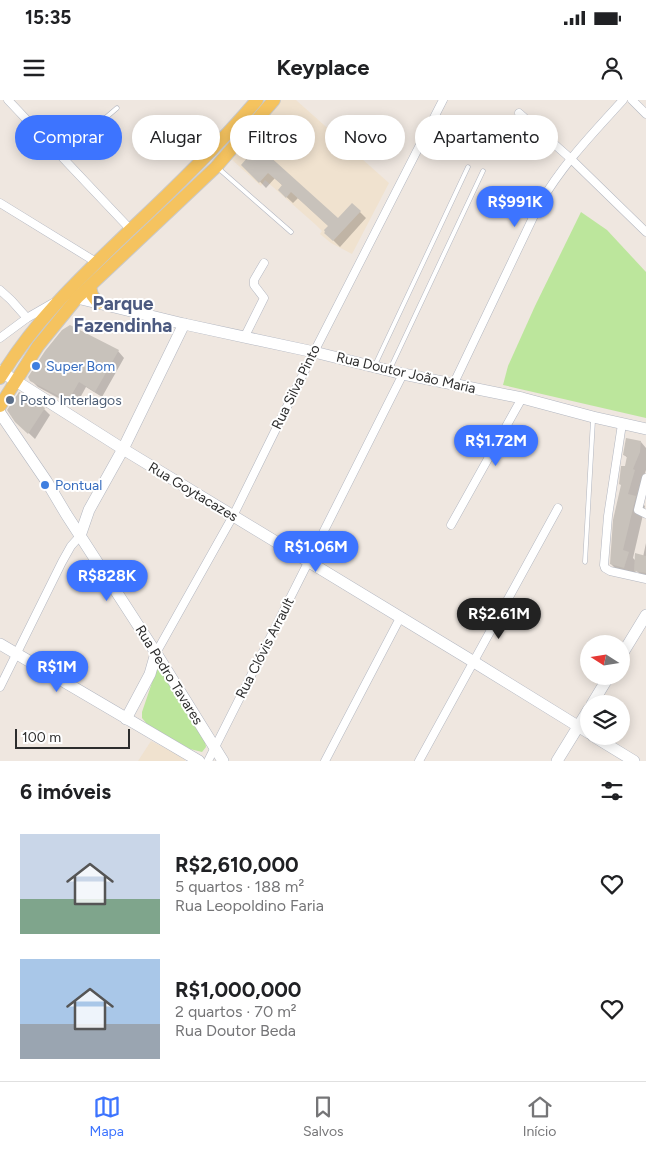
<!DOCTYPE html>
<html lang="pt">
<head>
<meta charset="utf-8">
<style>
  body { margin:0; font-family:Figtree,sans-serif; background:#f2f2f2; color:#202124; height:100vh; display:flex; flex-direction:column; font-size:19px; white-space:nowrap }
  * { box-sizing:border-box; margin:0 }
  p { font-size:16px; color:#757577 }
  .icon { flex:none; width:28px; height:28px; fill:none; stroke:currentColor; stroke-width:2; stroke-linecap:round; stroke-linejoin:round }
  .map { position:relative; height:661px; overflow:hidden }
  .panel { display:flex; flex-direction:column; background:#fff; flex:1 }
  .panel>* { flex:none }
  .banner { position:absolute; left:15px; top:15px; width:616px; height:45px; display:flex; gap:10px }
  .needle { width:32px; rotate:282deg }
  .controls { position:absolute; left:580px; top:535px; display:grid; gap:10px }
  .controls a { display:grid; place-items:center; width:50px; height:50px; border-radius:50%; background:#fff; box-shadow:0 2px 12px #0003; font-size:25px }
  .scale { position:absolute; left:15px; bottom:12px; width:115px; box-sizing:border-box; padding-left:5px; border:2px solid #2d2d2d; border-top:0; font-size:14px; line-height:18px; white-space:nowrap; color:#2d2d2d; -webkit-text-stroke:4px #fff; paint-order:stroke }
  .price { position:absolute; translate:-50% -42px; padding:0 11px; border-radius:18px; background:#3d74ff; color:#fff; font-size:16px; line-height:32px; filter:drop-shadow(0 1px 2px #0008) }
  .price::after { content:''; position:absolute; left:50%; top:30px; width:15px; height:11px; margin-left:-8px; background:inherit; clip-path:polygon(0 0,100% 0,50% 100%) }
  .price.selected { background:#222; color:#fff }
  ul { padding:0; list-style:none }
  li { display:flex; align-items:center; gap:15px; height:125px; padding:0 20px }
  li span { display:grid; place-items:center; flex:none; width:140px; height:100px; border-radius:0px; color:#555 }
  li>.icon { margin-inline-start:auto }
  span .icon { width:60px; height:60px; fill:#fffc; stroke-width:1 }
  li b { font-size:21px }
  h2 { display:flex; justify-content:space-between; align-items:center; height:60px; padding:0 20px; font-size:21px }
  .tag { padding:0 18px; border-radius:22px; background:#fff; box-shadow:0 2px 12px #0003; font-size:18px; line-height:45px }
  .tag.selected { background:#3d74ff; color:#fff }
  .status { display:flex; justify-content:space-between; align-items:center; height:35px; padding:0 25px; background:#fff; direction:ltr }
  .status svg { height:14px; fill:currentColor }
  header { display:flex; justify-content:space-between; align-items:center; height:65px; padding:0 20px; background:#fff; font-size:22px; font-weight:700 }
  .dock { display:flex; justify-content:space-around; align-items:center; height:70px; border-top:1px solid #e0e0e0; background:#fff; font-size:14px; color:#757577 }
  .dock a { display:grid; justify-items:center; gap:2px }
  .dock .selected { color:#3d74ff }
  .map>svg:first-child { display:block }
</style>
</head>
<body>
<div class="status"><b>15:35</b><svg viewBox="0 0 49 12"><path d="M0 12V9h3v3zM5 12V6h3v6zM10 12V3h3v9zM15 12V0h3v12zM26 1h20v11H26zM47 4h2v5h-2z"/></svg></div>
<header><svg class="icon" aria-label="menu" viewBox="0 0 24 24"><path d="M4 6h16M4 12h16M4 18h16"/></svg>Keyplace<svg class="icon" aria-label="person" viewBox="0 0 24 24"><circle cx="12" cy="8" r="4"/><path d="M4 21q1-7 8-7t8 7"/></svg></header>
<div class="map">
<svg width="646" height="661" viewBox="0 0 646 661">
  <rect width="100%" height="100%" fill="#efe7e0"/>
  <g fill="#f0e2cf">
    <polygon points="280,0 296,0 389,83 352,154 331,143 320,134 322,131 316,125 265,80 261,86 229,57"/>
    <polygon points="151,641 175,653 185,660 185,661 138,661"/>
  </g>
  <g fill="#bce69c">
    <polygon points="581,112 607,130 646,172 646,318 503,285 508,266 535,206"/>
    <polygon points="159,562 181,604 205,641 206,647 202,652 190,649 147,624 142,618 142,612"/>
  </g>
  <g fill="#0003">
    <polygon points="260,45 275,58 273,61 338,120 352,104 366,118 340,147 326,133 329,126 298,98 293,103 279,90 283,86 275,78 266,88 243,64"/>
    <polygon points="118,251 124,258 102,297 86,287 75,307 38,287 31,280"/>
    <polygon points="44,309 50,315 35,339 16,321"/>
    <polygon points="641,342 646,348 646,370 643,379 639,401 645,406 633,458 636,461 643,457 646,443 646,480 636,470 634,477 621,474 611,464 628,358 624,355"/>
  </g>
  <g fill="#c8c2bb">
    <polygon points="260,43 269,51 267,54 338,118 352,103 361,111 333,141 324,133 325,132 324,130 328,126 291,92 286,98 278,90 282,85 268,73 259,83 241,65"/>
    <polygon points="70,225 119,250 95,292 79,282 68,301 30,281 28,277 45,251 62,230"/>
    <polygon points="19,292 45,308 28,334 15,322 7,310"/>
    <polygon points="626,338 641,341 640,352 633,369 635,370 628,394 636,396 623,450 629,452 624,468 610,464 613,420 621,385 619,384 621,366 625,366 627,356 623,355"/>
    <polygon points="635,453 646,456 646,473 634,471"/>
  </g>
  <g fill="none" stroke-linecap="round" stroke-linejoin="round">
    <defs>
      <g id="lane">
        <polyline points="61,56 117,8"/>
        <polyline points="218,68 291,132"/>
        <polyline points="375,265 468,67"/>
        <polyline points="390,269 483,71"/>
        <polyline points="585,462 593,320"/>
      </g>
      <g id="street">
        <polyline points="8,0 131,130"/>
        <polyline points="632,0 646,14"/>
        <polyline points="519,13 570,58 646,132"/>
        <polyline points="0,103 96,162"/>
        <polyline points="0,190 11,200 27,218"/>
        <polyline points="245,236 264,198 254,185 254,180 264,163"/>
        <polyline points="0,238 27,218 53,203"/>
        <path d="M453 285 539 105C562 65 592 34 623 0"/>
        <polyline points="622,324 608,416 604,465 605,468 610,471 646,479"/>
        <polyline points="646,378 638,410 646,414"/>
        <polyline points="451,425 522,298"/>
        <polyline points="156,553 233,416 314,252 443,0"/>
        <polyline points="0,587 62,462 71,446 80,436"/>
        <polyline points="208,661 403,274"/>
        <polyline points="325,661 400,518"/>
        <polyline points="419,661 558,408"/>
      </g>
      <g id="secondary">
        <polyline points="77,198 184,224 314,252 403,274 522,298 593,317 646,329"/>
        <polyline points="0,271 123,349 474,562 589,633"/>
        <polyline points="0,313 47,382 66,414 156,553 223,661"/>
        <polyline points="80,436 89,410 123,349 184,224"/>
        <polyline points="0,544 199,661"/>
        <polyline points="621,556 646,515"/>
        <polyline points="592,604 609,576"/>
        <polyline points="126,619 150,574 156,553"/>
        <polyline points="593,636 634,661"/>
        <polyline points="557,661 589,609"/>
      </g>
      <g id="primary">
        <polyline points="90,187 92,195 98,203"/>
        <path d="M0 278C34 221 82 176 130 130 174 89 218 46 257 0"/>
        <polyline points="0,306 38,246 77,198 216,67 274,0"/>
      </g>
    </defs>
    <use href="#lane" stroke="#b3b7c1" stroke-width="5"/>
    <use href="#street" stroke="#b3b7c1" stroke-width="9"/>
    <use href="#secondary" stroke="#b3b7c1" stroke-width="12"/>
    <use href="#primary" stroke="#c8c8c8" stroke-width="14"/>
    <use href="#lane" stroke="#fff" stroke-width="4"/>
    <use href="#street" stroke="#fff" stroke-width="8"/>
    <use href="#secondary" stroke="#fff" stroke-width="11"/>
    <use href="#primary" stroke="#f5c35f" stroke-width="12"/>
  </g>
  <g fill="#3f7fe0" stroke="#fff" stroke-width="2">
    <circle cx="36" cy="266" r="5"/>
    <circle cx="45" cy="385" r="5"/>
  </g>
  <circle fill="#5c6f8a" stroke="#fff" stroke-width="2" cx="10" cy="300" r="5"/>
  <g text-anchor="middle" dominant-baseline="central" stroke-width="4" stroke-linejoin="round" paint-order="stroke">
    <g font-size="14" fill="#366cbe" stroke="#fff" text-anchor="start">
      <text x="46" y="266">Super Bom</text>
      <text x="55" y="385">Pontual</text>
    </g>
    <g font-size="14" fill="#2d2d2d" stroke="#fff">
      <text transform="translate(406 273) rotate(13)">Rua Doutor João Maria</text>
      <text transform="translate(296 287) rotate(-64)">Rua Silva Pinto</text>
      <text transform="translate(193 392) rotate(31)">Rua Goytacazes</text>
      <text transform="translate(265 548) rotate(-63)">Rua Clóvis Arrault</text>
      <text transform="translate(169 575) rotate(58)">Rua Pedro Tavares</text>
    </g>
    <g font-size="14" fill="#4e5e75" stroke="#fff" text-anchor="start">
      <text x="20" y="300">Posto Interlagos</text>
    </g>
    <g font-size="19" font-weight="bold" fill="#4c5a80" stroke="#fff">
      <text x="123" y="203">Parque<tspan x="123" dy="22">Fazendinha</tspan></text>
    </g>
  </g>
</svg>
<div class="controls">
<a><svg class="needle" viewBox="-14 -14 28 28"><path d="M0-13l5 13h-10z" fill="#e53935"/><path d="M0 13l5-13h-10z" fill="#757577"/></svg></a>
<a><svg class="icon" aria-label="layers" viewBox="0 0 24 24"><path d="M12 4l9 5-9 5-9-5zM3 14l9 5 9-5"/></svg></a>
</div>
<div class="scale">100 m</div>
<b class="price" style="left:515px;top:128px">R$991K</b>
<b class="price" style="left:496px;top:367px">R$1.72M</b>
<b class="price" style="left:316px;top:473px">R$1.06M</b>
<b class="price" style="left:107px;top:502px">R$828K</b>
<b class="price selected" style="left:499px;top:540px">R$2.61M</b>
<b class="price" style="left:57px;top:593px">R$1M</b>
<div class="banner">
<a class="tag selected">Comprar</a>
<a class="tag">Alugar</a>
<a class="tag">Filtros</a>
<a class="tag">Novo</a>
<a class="tag">Apartamento</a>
</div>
</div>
<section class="panel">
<h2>6 imóveis<svg class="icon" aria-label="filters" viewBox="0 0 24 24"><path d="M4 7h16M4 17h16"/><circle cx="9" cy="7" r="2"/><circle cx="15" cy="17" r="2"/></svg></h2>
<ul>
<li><span style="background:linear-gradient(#c9d6e8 65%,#7fa58c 0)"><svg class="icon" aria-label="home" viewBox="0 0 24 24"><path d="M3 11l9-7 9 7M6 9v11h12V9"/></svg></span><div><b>R$2,610,000</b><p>5 quartos · 188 m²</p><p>Rua Leopoldino Faria</p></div><svg class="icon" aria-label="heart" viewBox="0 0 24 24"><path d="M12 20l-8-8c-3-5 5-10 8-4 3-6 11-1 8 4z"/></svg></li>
<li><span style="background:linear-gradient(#a9c7e8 65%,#9aa5b1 0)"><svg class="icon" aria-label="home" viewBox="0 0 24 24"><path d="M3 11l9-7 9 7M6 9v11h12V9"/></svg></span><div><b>R$1,000,000</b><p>2 quartos · 70 m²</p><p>Rua Doutor Beda</p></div><svg class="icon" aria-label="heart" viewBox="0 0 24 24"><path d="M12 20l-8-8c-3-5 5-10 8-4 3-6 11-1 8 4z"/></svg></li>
</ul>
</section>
<nav class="dock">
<a class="selected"><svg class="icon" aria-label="map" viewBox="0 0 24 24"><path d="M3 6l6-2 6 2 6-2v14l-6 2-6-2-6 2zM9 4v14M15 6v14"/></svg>Mapa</a>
<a><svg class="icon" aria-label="saved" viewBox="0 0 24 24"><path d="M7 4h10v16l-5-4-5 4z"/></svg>Salvos</a>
<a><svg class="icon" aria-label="home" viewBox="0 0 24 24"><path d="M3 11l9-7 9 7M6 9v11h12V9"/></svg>Início</a>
</nav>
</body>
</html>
